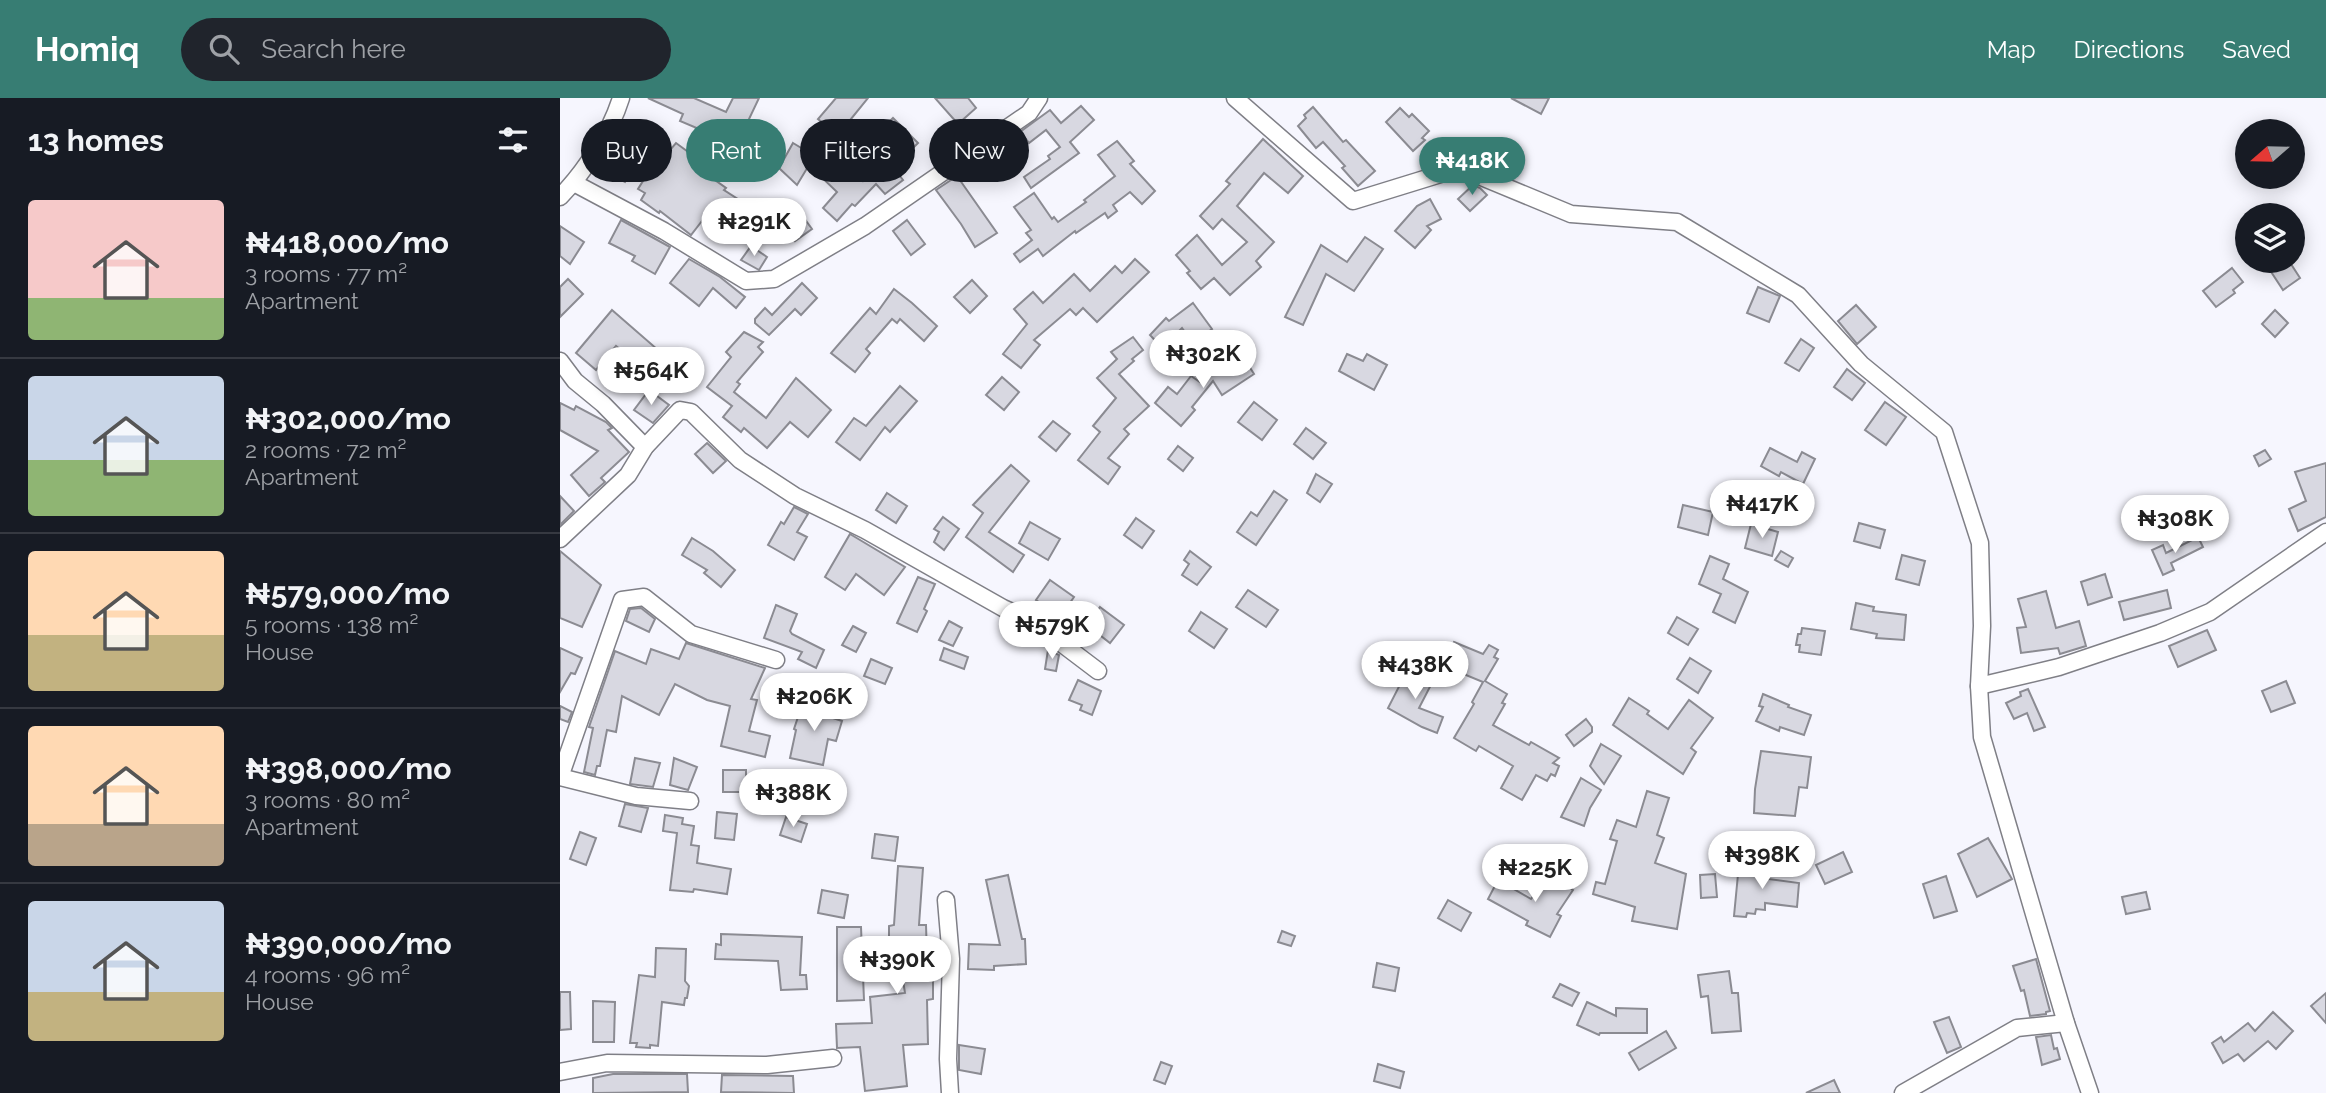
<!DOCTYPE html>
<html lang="en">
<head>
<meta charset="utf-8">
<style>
  body { margin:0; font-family:Raleway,sans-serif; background:#20242c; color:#f1f3f6; height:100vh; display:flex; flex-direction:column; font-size:26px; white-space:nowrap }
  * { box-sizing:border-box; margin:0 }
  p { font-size:23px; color:#9ea1a6 }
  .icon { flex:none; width:38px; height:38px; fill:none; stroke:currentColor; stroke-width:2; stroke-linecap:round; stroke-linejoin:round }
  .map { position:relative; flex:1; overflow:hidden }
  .sheet { display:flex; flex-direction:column; background:#171b24; width:560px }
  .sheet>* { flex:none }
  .guide { position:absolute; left:21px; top:21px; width:665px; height:63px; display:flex; gap:14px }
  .needle { width:46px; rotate:250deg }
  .fabs { position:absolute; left:1675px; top:21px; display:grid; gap:14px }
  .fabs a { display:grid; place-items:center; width:70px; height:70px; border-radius:50%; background:#171b24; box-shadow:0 4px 18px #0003; font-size:35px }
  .price { position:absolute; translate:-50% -60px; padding:0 16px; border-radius:24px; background:#fff; color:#222; font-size:23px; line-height:46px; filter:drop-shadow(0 2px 4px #0008) }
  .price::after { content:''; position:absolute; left:50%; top:42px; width:21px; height:16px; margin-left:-10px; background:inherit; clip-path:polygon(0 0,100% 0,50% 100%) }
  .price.active { background:#377d73; color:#fff }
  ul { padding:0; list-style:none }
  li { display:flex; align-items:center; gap:21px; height:175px; padding:0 28px }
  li+li { border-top:2px solid #363941 }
  li span { display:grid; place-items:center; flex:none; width:196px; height:140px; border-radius:7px; color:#555 }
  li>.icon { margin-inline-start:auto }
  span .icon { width:84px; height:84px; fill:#fffc; stroke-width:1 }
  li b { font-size:30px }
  h2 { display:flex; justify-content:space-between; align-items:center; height:84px; padding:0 28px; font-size:30px }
  .pill { padding:0 24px; border-radius:32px; background:#171b24; box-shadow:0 4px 18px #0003; font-size:24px; line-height:63px }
  .pill.active { background:#377d73; color:#fff }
  header { display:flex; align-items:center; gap:42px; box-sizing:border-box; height:98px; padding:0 35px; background:#377d73; color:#fff }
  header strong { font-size:33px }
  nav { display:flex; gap:38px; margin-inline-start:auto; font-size:24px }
  .search { width:490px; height:63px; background:#20242c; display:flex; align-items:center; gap:18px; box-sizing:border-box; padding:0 24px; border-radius:38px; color:#9ea1a6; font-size:26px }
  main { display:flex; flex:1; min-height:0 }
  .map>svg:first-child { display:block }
</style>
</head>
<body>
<header>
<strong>Homiq</strong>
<div class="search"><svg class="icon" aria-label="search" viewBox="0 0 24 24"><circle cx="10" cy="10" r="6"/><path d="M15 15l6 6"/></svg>Search here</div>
<nav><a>Map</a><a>Directions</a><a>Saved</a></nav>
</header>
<main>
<section class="sheet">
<h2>13 homes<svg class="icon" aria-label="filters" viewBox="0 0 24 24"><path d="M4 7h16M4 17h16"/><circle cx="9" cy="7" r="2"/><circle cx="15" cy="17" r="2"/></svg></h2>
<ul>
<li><span style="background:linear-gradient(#f6c9c9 70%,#8fb573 0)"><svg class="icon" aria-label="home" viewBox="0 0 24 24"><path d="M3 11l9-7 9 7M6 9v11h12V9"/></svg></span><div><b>₦418,000/mo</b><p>3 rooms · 77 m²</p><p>Apartment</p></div></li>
<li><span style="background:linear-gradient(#c9d6e8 60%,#8fb573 0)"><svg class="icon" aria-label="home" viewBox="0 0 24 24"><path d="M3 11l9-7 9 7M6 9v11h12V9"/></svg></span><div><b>₦302,000/mo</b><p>2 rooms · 72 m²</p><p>Apartment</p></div></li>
<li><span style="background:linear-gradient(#ffd9b3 60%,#c2b280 0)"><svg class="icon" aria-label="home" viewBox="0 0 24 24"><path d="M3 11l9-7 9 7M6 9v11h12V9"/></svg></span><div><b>₦579,000/mo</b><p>5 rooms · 138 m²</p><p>House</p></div></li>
<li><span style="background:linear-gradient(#ffd9b3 70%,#b9a48a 0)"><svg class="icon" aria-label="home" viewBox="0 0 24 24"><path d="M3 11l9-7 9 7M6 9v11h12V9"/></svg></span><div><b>₦398,000/mo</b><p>3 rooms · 80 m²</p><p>Apartment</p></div></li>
<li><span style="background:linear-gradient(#c9d6e8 65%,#c2b280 0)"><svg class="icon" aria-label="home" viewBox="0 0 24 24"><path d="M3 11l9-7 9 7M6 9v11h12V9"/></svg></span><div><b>₦390,000/mo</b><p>4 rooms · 96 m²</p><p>House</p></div></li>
</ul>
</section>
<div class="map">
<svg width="1766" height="995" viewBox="0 0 1766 995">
  <rect width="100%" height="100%" fill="#f6f6fe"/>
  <g fill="#d8d8e1" stroke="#8b8b92" stroke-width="2">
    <polygon points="88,0 134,0 166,14 173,0 199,0 171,59 153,50 158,39 120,23 123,16"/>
    <polygon points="276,0 308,0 278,37 258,21"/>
    <polygon points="375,0 408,0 416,10 398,26"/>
    <polygon points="951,0 989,0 981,16"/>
    <polygon points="521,8 534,22 510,44 519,55 471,90 464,79 490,61 488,58 500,49 486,32 469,45 460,34 490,12 501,25"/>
    <polygon points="753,9 783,44 786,42 815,73 798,88 782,70 785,68 763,44 756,50 738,28 746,20 744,17"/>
    <polygon points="840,10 849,19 852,16 869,33 862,40 865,42 853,53 826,24"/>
    <polygon points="333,20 358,45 341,62 317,36"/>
    <polygon points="78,31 111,51 116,45 135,59 131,65 166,90 164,92 198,114 180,142 145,119 131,137 100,113 99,115 81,102 85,95 78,91 83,83 71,75 65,84 52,77"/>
    <polygon points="703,41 743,78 728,95 704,75 677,108 714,144 696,163 701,169 670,197 654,180 641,191 627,175 630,173 616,157 637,137 662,167 687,144 662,121 653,131 640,118 670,86 666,83"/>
    <polygon points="557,43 574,63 570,66 595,93 582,106 570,94 553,107 557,113 548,120 545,115 516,135 515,133 483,158 478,151 460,164 454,156 472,142 466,135 471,132 454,109 474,95 492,121 494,119 498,124 526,104 524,102 555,78 538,57"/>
    <polygon points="233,45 258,60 270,48 303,83 330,60 336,66 333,69 343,82 325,96 316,86 295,108 292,106 277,123 263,110 277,94 249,67 237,87 219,70"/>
    <polygon points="397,78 437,135 415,149 401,126 376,92"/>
    <polygon points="913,87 920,90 927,97 910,113 898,101"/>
    <polygon points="870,101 881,121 867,128 871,132 855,150 835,133 857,108"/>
    <polygon points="237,116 241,116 252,131 235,143 223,126"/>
    <polygon points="61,122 110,149 95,176 72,163 75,158 49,145"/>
    <polygon points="347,122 365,146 351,157 333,133"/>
    <polygon points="0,128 24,144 10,166 0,158"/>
    <polygon points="805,139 823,151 794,193 766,176 743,227 725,219 761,147 787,164"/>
    <polygon points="191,148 207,159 199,172 181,162"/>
    <polygon points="129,161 160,179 185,199 176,210 153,190 139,208 110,185"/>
    <polygon points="575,161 589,174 537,224 523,210 516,217 510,211 474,242 480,247 461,270 443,256 467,226 454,211 473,194 483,205 514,176 530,193 555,168 562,175"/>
    <polygon points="1704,163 1729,163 1740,180 1723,192"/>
    <polygon points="1672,170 1683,184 1673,192 1675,195 1656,209 1643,193"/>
    <polygon points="8,181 23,196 0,219 0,189"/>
    <polygon points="412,182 427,198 410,215 394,199"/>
    <polygon points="242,185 257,200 241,217 235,211 209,237 195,225 195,221 205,210 212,217"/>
    <polygon points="1198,189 1220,198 1209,224 1187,215"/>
    <polygon points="334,191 352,205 377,228 364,243 340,221 337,225 332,221 306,251 310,255 295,274 271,255 310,210 316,216"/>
    <polygon points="633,205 652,231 633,245 622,230 602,250 590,237 606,220 609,223"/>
    <polygon points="1296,207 1316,229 1297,246 1278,223"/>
    <polygon points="52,212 113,265 98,283 56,248 36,272 16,255"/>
    <polygon points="1715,212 1728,225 1715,239 1702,226"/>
    <polygon points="184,234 203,244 198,249 203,254 177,284 180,286 174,294 206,320 236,280 271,312 248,339 230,324 207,350 184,330 181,334 163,319 172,308 147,289 171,259 166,254"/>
    <polygon points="573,239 583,252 572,261 574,263 559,276 589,308 564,331 569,336 548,360 560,369 548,386 518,362 540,334 533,328 556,300 537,280 557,261 551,254"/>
    <polygon points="1241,241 1254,250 1239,273 1225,265"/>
    <polygon points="787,256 803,263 807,256 827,267 814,292 779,273"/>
    <polygon points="682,257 694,276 662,297 653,283 632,309 635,312 621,328 595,305 608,289 617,296 631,278 640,284"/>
    <polygon points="1287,271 1305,285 1292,302 1274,289"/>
    <polygon points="442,279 459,294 444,312 426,297"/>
    <polygon points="340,288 357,303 330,334 325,329 300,362 276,344 294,320 306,328"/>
    <polygon points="89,292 109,307 93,325 74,312"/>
    <polygon points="694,304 717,322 702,342 678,324"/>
    <polygon points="1325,304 1346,319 1326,347 1305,332"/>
    <polygon points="0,305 14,312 16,308 46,324 52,330 48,332 69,354 41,380 45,384 29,398 11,377 38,353 0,332"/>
    <polygon points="493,323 510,336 496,353 479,339"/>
    <polygon points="746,330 766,345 753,361 734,346"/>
    <polygon points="147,345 166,363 153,375 135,356"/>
    <polygon points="618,348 633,360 623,373 608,361"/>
    <polygon points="1210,350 1237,364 1242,354 1255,361 1243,386 1221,374 1219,378 1201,368"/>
    <polygon points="1705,352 1711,361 1699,368 1694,358"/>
    <polygon points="1766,365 1766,419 1738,433 1729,411 1746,403 1735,374"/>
    <polygon points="451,367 469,383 429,434 464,457 453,474 406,439 423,415 413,407"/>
    <polygon points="756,376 772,386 760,404 747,395"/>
    <polygon points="714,393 727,402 696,447 677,434 691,414 697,418"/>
    <polygon points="327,395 347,408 336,425 316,412"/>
    <polygon points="0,398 14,413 0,427"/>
    <polygon points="1123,407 1153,414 1148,437 1118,429"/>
    <polygon points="234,409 248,416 237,434 247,439 234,462 208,447 221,424 224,426"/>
    <polygon points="383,419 399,431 384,452 374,444 379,434 374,431"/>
    <polygon points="576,420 594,433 582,450 564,437"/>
    <polygon points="470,424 500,441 488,462 459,445"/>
    <polygon points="1299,425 1325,432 1320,450 1294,443"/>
    <polygon points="1191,426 1218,434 1212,458 1185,450"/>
    <polygon points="290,436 345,469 324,497 296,476 285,492 265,479"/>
    <polygon points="1638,439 1643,449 1611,465 1614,472 1603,477 1592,452 1603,447 1606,455"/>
    <polygon points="132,440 153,453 175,472 161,489 144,475 147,472 122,457"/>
    <polygon points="0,453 41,487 22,529 0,520"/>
    <polygon points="630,453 651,469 637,487 622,477 629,466 624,462"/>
    <polygon points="1221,453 1233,460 1228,469 1215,462"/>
    <polygon points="1342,457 1365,463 1359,487 1336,481"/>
    <polygon points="1150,458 1169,466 1163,481 1188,494 1175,525 1153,514 1161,496 1139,486"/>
    <polygon points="1545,476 1552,499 1528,507 1521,484"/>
    <polygon points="358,479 375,486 364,511 367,513 357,534 337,525"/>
    <polygon points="490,482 514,499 500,519 476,502"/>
    <polygon points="688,492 718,512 706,529 676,509"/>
    <polygon points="1607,492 1611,510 1564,522 1559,504"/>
    <polygon points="1486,493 1496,530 1519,523 1526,548 1500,556 1498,550 1461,555 1457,530 1466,529 1458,501"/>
    <polygon points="1296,505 1314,509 1313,513 1346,517 1344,542 1316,540 1317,536 1291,531"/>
    <polygon points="216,507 237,516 230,533 232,536 264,552 256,570 238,561 242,554 204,540"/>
    <polygon points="540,509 564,527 550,545 527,527"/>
    <polygon points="81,510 95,521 89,534 66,523 70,511"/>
    <polygon points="641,514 667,531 654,550 629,533"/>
    <polygon points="1117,519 1138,531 1128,547 1108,535"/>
    <polygon points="389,523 402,530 393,548 379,542"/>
    <polygon points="293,528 306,535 296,554 282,547"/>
    <polygon points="1242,530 1265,533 1261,557 1239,554 1240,547 1236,547 1238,536 1241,536"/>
    <polygon points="1647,532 1656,552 1618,569 1609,548"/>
    <polygon points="894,544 923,556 929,547 938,552 934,559 938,561 925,583 947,596 942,605 945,606 933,627 969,647 971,644 999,660 993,665 999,668 995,678 991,676 987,683 976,677 962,702 941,690 953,668 919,648 916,653 894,640 914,606 912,604 923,584 884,568"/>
    <polygon points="126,545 205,570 191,601 197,602 189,633 210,638 205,659 161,648 170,608 147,602 115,586 99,617 62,598 56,634 47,632 40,668 37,668 35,677 24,674 33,630 29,629 55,553 86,566 91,551 119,561"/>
    <polygon points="0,550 22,560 15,576 11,575 0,594"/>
    <polygon points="384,550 408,559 404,571 380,562"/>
    <polygon points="488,552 499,557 496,573 485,571"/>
    <polygon points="1130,560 1151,573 1138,595 1117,581"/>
    <polygon points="311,561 332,570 325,586 304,578"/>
    <polygon points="849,569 874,581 859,610 883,619 877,635 862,629 828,610"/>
    <polygon points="518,582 541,593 532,617 520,612 522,607 509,602"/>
    <polygon points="1726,583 1735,605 1711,614 1702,593"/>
    <polygon points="1468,591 1485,629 1474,633 1467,615 1454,621 1446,605 1461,598 1460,594"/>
    <polygon points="1203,596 1229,607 1228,609 1251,617 1244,637 1220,629 1219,633 1196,623 1203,609 1199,608"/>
    <polygon points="1069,600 1089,613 1087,616 1108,631 1129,602 1153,620 1131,650 1136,654 1123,676 1053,627"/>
    <polygon points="244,601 266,609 264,617 282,623 276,643 268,641 263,667 230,660 236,632 234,631"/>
    <polygon points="0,608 12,614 8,624 0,621"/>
    <polygon points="1026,621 1032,629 1032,634 1014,648 1006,637"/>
    <polygon points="1041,646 1061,658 1044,686 1030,668"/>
    <polygon points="1201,653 1251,659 1247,690 1239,689 1235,718 1194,715 1195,691"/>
    <polygon points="75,660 100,665 93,689 70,686"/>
    <polygon points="114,660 137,669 128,692 110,687"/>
    <rect x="163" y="672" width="23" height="22"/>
    <polygon points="1021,680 1041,692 1030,710 1024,728 1001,719"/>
    <polygon points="1087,693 1109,700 1097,737 1104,740 1095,765 1126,776 1117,831 1072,823 1075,809 1033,796 1036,784 1045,786 1057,743 1050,741 1057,722 1076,729"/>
    <polygon points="65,706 88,710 81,734 59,728"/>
    <polygon points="157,714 177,716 174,742 155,740"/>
    <polygon points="105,717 123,720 122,726 134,728 131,747 139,748 137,765 171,771 167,796 134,791 133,794 110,792 117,735 103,733"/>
    <polygon points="226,719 247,726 241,744 220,737"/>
    <polygon points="20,734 36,740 26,767 10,761"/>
    <polygon points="315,736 338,739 335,763 312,760"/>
    <polygon points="1428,740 1452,781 1417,799 1398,756"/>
    <polygon points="1283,754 1292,774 1265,786 1256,767"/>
    <polygon points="1179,766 1209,769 1208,781 1239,785 1237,809 1205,805 1205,812 1196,811 1195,816 1187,815 1186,819 1174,818"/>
    <polygon points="338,768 363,770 359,827 366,827 367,859 371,859 373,878 373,901 367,902 368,946 343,947 347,988 305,993 300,949 277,950 276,926 312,925 310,899 345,895 338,851 329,851 329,828 334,827"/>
    <polygon points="989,776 1013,792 997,816 1001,818 990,839 966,827 968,823 928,801 938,782 971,801"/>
    <polygon points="1155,776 1157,799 1141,800 1140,777"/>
    <polygon points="448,777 462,841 465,841 466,866 434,868 434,872 408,871 409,846 440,847 426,782"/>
    <polygon points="1386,778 1397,813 1374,820 1363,786"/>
    <polygon points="262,792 288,797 284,820 258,815"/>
    <polygon points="1586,794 1590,811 1566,816 1562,799"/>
    <polygon points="888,802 911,815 901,833 878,820"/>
    <polygon points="277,829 301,829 304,902 277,903"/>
    <polygon points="722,833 735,838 731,848 718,844"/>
    <polygon points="161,836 242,839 240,877 246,877 247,891 221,892 218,863 155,861 156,846 161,847"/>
    <polygon points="96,850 126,851 125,883 129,888 127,900 125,900 124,907 102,904 98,948 90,947 90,950 76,949 77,945 70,945 79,877 95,879"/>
    <polygon points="1476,861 1490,913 1486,914 1486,916 1470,918 1464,892 1461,893 1453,868"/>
    <polygon points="817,865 839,870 835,893 813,889"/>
    <polygon points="1169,873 1172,895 1178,895 1181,933 1152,935 1148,898 1141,899 1138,877"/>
    <polygon points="1000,886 1019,895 1012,908 993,899"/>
    <polygon points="0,894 10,894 11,931 0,932"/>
    <polygon points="1766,895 1766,925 1751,908"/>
    <polygon points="33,903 55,904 54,944 33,944"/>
    <polygon points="1027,904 1056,918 1056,910 1087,911 1087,935 1040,935 1039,937 1017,927"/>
    <polygon points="1713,914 1733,933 1716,951 1708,943 1684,963 1678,956 1663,965 1652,945 1661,939 1664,944 1688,925 1695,933"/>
    <polygon points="1389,919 1401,949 1387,955 1374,924"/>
    <polygon points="1106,933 1116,950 1079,972 1069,955"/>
    <polygon points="1491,937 1494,951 1497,950 1500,961 1482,967 1476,939"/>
    <polygon points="399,947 425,951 421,976 399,972"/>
    <polygon points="601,964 612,968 605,986 594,982"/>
    <polygon points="818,966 844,974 840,990 814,983"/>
    <polygon points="53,976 127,976 128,994 33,995 33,980"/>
    <polygon points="162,977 233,978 234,995 161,994"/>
    <polygon points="1274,982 1280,995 1246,995"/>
  </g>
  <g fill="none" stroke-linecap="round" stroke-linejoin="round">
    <defs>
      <g id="minor">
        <polyline points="675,0 793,103 900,70 1011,116 1117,124 1238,197 1301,266 1384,334 1420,445 1422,528 1419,588 1422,639 1506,925 1530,995"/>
        <polyline points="14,85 104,133 186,183 214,181 305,128 469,15 479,0"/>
        <path d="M0 99C26 72 50 35 61 0"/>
        <polyline points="0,263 15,283 43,306 85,349"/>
        <polyline points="0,441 68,377 85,349 120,312 131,314 180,362 235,398 305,432 443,510 472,523 538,573"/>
        <polyline points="1419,588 1499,569 1600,535 1650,514 1766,434"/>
        <polyline points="0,679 62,502 84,499 131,536 216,562"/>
        <polyline points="0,679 76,698 130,703"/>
        <polyline points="386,802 391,861 388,961 390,995"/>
        <polyline points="0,974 47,965 207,967 273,960"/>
        <polyline points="1343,995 1457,930 1506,925"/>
      </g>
    </defs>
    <use href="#minor" stroke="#7f7f86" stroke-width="19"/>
    <use href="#minor" stroke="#fff" stroke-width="16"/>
  </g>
</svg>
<div class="fabs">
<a><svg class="needle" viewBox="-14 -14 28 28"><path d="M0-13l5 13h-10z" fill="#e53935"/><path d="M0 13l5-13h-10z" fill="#9ea1a6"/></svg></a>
<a><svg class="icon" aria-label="layers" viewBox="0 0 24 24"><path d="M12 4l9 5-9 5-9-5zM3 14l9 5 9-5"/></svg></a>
</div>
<b class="price active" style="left:912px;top:99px">₦418K</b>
<b class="price" style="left:194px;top:160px">₦291K</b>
<b class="price" style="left:643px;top:292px">₦302K</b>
<b class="price" style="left:91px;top:309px">₦564K</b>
<b class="price" style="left:1202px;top:442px">₦417K</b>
<b class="price" style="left:1615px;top:457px">₦308K</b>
<b class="price" style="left:492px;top:563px">₦579K</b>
<b class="price" style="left:855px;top:603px">₦438K</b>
<b class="price" style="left:254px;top:635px">₦206K</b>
<b class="price" style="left:233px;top:731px">₦388K</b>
<b class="price" style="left:1202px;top:793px">₦398K</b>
<b class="price" style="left:975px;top:806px">₦225K</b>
<b class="price" style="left:337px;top:898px">₦390K</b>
<div class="guide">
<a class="pill">Buy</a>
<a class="pill active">Rent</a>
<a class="pill">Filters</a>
<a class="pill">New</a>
</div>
</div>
</main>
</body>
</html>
